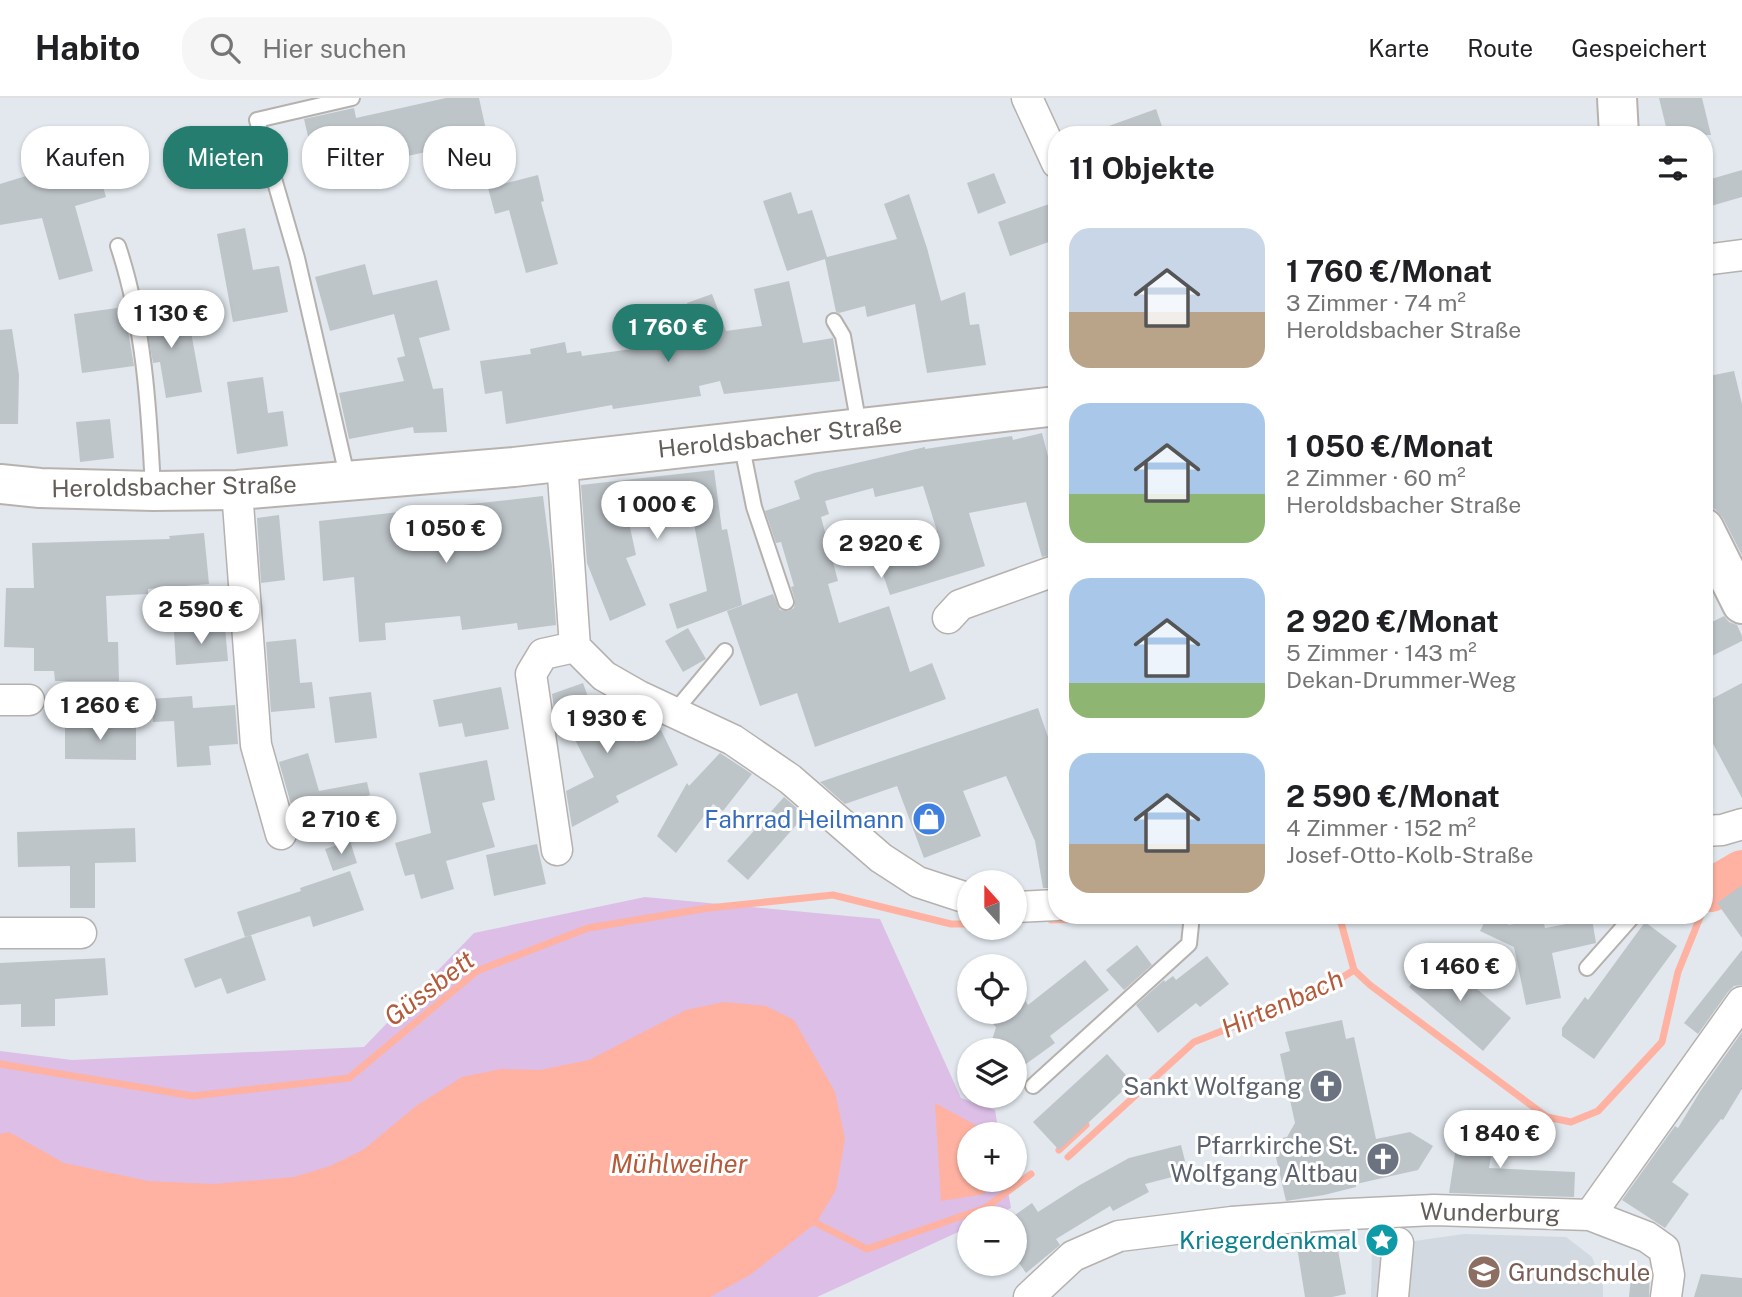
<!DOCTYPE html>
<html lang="de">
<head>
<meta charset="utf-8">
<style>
  body { margin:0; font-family:"Public Sans",sans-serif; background:#f6f6f6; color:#202124; height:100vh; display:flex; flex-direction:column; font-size:26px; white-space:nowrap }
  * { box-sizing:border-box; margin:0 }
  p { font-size:23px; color:#757577 }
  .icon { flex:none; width:38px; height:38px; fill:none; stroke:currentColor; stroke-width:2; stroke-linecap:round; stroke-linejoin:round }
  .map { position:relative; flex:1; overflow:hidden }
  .sheet { position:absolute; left:1048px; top:28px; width:665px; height:798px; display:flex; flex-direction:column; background:#fff; border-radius:28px; box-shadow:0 2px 5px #0004 }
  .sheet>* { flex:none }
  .top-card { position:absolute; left:21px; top:28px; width:665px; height:63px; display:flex; gap:14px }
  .needle { width:46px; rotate:339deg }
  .controls { position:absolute; left:957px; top:772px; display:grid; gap:14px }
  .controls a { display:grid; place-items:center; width:70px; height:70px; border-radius:50%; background:#fff; box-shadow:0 2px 5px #0004; font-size:35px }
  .price { position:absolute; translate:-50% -60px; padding:0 16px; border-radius:24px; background:#fff; color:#222; font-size:23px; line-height:46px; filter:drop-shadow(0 2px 4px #0008) }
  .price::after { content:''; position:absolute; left:50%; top:42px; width:21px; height:16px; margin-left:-10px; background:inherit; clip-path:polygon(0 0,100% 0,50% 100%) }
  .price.active { background:#247d6f; color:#fff }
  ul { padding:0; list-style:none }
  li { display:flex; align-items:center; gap:21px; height:175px; padding:0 21px }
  li span { display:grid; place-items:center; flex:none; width:196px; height:140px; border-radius:21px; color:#555 }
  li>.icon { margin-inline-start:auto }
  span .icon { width:84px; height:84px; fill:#fffc; stroke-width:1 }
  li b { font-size:30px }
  h2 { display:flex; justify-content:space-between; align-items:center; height:84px; padding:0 21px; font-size:30px }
  .pill { padding:0 24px; border-radius:28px; background:#fff; box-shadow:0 2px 5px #0004; font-size:24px; line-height:63px }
  .pill.active { background:#247d6f; color:#fff }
  header { display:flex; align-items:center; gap:42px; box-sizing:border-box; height:98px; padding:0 35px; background:#fff; border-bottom:2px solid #e0e0e0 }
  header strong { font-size:33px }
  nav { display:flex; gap:38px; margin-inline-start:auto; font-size:24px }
  .search { width:490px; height:63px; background:#f6f6f6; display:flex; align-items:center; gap:18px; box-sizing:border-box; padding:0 24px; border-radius:28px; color:#757577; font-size:26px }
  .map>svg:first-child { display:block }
</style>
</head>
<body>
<header>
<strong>Habito</strong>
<div class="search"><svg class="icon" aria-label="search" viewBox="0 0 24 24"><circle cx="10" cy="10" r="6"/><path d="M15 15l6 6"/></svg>Hier suchen</div>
<nav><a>Karte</a><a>Route</a><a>Gespeichert</a></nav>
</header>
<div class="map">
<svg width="1742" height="1199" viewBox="0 0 1742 1199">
  <rect width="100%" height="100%" fill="#e2e8ee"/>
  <polygon fill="#d3d9e0" points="1464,1136 1566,1139 1592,1159 1603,1188 1603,1199 1371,1199 1372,1149"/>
  <polygon fill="#dcbee6" points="645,799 880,821 961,1000 995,1012 999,1036 970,1036 970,1082 1006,1082 1011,1110 990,1120 970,1120 969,1129 817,1199 0,1199 0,953 72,962 364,949 474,835"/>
  <g fill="#ffb2a1">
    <polygon points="724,904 766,908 794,922 835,994 845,1041 836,1092 816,1125 750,1177 710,1199 0,1199 0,1036 9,1034 64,1065 148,1083 213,1086 294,1079 330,1068 363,1052 416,1008 462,979 501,971 540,972 589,962 686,912"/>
    <polygon points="935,1005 992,1036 970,1036 970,1082 987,1082 985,1096 941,1103"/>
  </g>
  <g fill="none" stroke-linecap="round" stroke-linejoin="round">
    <g stroke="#ffb2a1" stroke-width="7">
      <polyline points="1704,808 1711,792"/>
      <polyline points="1339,817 1354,872"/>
      <polyline points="1051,822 1205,817"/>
      <polyline points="1354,872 1370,887 1547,1019 1571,1024 1598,1013 1662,944 1678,874 1701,817"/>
      <polyline points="0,966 193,998 349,980 477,873 588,830 708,810 833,797 951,826 970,826"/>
      <polyline points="1059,1052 1086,1027"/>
      <polyline points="1068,1059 1194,944 1318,895 1354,872"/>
      <polyline points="816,1125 867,1151 985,1110 1031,1076"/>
    </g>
    <polyline stroke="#ffb2a1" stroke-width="44" points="1711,792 1742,774"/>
  </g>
  <g fill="#bec5c9">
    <polygon points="446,0 479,0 488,41 317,77 304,21 354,10 356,20"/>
    <polygon points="1659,0 1702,0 1711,37 1668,37"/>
    <polygon points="1156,11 1165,37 1092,37 1092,34"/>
    <polygon points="94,57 106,99 75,108 93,173 59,182 42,120 0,127 0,86"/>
    <polygon points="1742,72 1742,99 1704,110 1704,83"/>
    <polygon points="994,75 1006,105 978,116 967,85"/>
    <polygon points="538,77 544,103 541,104 558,166 526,175 509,112 495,116 488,90"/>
    <polygon points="791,94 798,116 812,112 827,159 897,141 884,106 909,96 927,150 941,203 965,194 970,227 979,226 986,267 927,275 915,206 867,219 865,208 839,215 836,214 825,161 787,173 763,103"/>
    <polygon points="1052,105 1057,119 1057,141 1010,158 998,124"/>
    <polygon points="245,130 253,172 279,168 288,214 233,224 217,136"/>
    <polygon points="365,166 373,197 437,182 450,232 419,240 433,291 443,290 447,334 414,335 413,329 349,341 339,295 404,283 397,260 405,258 394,216 330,233 315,179"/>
    <polygon points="789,183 803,245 833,240 840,283 724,296 720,283 699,288 701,298 613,311 612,307 506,326 502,293 485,296 480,263 531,256 530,251 565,244 567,255 581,253 582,258 667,246 664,235 694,224 687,205 712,196 726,233 762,228 754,191"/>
    <polygon points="162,193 170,237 191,234 202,294 166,300 160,264 153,265 141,197"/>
    <polygon points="124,209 134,268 82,275 74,216"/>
    <polygon points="12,231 19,277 18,326 0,326 0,232"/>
    <polygon points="1734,273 1742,306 1742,457 1723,420 1715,411 1704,408 1704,279"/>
    <polygon points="263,279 268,315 283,313 288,348 237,356 227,284"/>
    <polygon points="110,321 114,360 80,364 76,324"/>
    <polygon points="1042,335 1057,394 1057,455 1042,459 1026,404 969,415 985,468 890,497 875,453 937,433 923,388 875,399 873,390 825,403 829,416 821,419 838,483 828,486 839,525 889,508 910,574 932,565 946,601 815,649 797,595 760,608 727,513 773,496 780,512 788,513 794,510 795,502 791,489 794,488 781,444 776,445 765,413 800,401 794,383 814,375 925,349 925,351 1012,338 1013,342"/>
    <polygon points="714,372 722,432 727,431 742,507 677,531 669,506 707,493 692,416 629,425 636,457 626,460 646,507 610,523 587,465 581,387"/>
    <polygon points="543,398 552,468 556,527 518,532 517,525 462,532 460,518 385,525 386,542 359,544 354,479 323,483 319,423"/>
    <polygon points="279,417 285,482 261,485 257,420"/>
    <polygon points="204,435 209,486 148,491 148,496 106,498 108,544 118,544 119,583 55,583 54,573 34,573 34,550 4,549 6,490 34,490 32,445 170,441 169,438"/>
    <polygon points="1724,518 1729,524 1737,527 1742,538 1742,543 1704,562 1704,528"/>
    <polygon points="225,529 228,563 176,567 174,533"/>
    <polygon points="688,530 706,561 683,574 665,543"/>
    <polygon points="296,541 300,585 312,584 315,610 271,614 266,544"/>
    <polygon points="583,585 599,629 622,618 636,644 661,632 678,667 616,698 619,704 572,729 566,693 594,679 568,628 557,632 552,596"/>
    <polygon points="1742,585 1742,700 1711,642 1704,646 1704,605"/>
    <polygon points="501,589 509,631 465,639 462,625 439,629 433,602"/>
    <polygon points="371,594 377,640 335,645 329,599"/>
    <polygon points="192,598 193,610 235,607 238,646 209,648 211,667 177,669 174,623 153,624 151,601"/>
    <polygon points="1038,610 1057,665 1057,790 1043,790 1035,743 1006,678 963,693 981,738 924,760 897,688 845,706 820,684"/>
    <polygon points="65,627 136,628 136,662 65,661"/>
    <polygon points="308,655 319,693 367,684 370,697 366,698 369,715 342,720 339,706 295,720 279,664"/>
    <polygon points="720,655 752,676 723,713 713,706 676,755 657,738 687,685 689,688"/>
    <polygon points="487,662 495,702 482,705 495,749 446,763 454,791 421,801 414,776 405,778 395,745 431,735 419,675"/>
    <polygon points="784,699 805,717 748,782 727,763"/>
    <polygon points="135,730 136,764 95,765 95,810 70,810 70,768 18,769 17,734"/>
    <polygon points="350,743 357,765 333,773 325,751"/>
    <polygon points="537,746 546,786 494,798 486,757"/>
    <polygon points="350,773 364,812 313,829 310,818 245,839 237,814 301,793 300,790"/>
    <polygon points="1742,787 1742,840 1717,805"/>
    <polygon points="1488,817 1513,817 1508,827 1543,821 1545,830 1592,821 1596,845 1552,855 1561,900 1526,907 1514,849 1480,833"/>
    <polygon points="1645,824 1677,848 1594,961 1562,938 1562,930 1585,899 1588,902"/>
    <polygon points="251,837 266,882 227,896 221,880 195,890 184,861"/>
    <polygon points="1137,847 1152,867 1124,892 1106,872"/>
    <polygon points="1742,852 1742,887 1734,888 1728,894 1698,936 1684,925"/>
    <polygon points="1437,857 1511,920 1483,953 1409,889"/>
    <polygon points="1207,858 1229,886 1200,909 1196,905 1158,935 1136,907 1164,882 1165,884 1173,878 1176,882"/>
    <polygon points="105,860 108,897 55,901 55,928 21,929 21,906 0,907 0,865"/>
    <polygon points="1085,862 1109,892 1050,938 1055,945 1015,974 1015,952 989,952 996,929 993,926 1010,914 1015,914 1015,910 1025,902 1028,907"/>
    <polygon points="1342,922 1346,941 1354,939 1376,1041 1410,1034 1433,1048 1418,1072 1356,1086 1356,1089 1324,1097 1286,1103 1272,1042 1287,1039 1295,1025 1280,956 1290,953 1285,934"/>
    <polygon points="1742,934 1742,991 1723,1022 1721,1021 1672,1084 1689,1096 1665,1130 1622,1102 1675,1028 1678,1030 1701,992"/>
    <polygon points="1107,956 1132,984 1059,1052 1033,1024"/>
    <polygon points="1460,1023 1496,1028 1489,1070 1575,1074 1574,1099 1449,1095"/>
    <polygon points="1181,1047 1188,1075 1145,1086 1149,1094 1113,1113 1110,1108 1056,1141 1060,1147 1026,1175 1015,1159 1015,1117 1032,1105 1038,1114 1080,1087 1129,1060"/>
    <polygon points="1336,1141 1346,1196 1332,1199 1305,1199 1297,1149"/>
    <polygon points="1632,1169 1650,1171 1649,1199 1629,1199"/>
    <polygon points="1701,1176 1742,1180 1742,1199 1694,1199"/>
  </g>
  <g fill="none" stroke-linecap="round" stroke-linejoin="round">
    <defs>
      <g id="lane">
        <path d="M118 148C144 226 149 310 153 391"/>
        <polyline points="834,223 843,238 859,328"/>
        <polyline points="741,344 754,409 786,504"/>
        <polyline points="348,382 297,160 257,22 352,0"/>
        <polyline points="675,613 725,553"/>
        <polyline points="1587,870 1634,817"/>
        <polyline points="1033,988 1189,846 1192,817"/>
      </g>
      <g id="street">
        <polyline points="1027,0 1057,65"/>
        <polyline points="1704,162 1742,157"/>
        <polyline points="562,363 575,549 604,578 639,598 733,642 790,681 881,760 918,784 970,801"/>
        <polyline points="237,392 256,647 281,736"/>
        <polyline points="948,520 960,507 1057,472"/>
        <polyline points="0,602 29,602"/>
        <polyline points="1704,733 1722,732 1742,726"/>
        <polyline points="557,752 531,576 543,556 575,549"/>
        <polyline points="1015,809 1057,807"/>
        <polyline points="0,835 81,835"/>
        <polyline points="1590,1117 1742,904"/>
        <polyline points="1029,1199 1073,1158 1119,1138 1232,1124 1328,1117 1434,1112 1590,1117 1647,1139 1664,1151 1669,1177 1666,1199"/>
        <polyline points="1393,1199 1398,1145"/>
      </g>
      <g id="secondary">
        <polyline points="1617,0 1619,37"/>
        <polyline points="0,386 40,390 153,393 237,392 514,369 1057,308"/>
        <polyline points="1704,430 1742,506"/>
      </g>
    </defs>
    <use href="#lane" stroke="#b5b1ae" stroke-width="18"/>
    <use href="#street" stroke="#b5b1ae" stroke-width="33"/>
    <use href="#secondary" stroke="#b8b2af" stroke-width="42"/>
    <use href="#lane" stroke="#fff" stroke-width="14"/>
    <use href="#street" stroke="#fff" stroke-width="30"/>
    <use href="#secondary" stroke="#fff" stroke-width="38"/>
  </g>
  <defs>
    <symbol id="shop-disc" viewBox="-11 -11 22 22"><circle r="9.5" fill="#3f7fe0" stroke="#fff"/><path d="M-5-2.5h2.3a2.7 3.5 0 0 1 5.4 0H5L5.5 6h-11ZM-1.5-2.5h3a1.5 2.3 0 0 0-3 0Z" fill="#fff"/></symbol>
    <symbol id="church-disc" viewBox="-11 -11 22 22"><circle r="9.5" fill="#6b7280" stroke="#fff"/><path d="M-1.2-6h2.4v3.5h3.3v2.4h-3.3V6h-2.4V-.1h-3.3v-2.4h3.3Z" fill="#fff"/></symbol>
    <symbol id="sight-disc" viewBox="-11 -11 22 22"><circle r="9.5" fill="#0f9aa8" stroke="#fff"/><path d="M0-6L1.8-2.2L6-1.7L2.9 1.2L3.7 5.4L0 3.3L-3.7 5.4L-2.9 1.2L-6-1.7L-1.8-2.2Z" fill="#fff"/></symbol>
    <symbol id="school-disc" viewBox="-11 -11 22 22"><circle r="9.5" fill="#8d6e63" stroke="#fff"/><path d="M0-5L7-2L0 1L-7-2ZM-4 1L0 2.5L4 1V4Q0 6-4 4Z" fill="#fff"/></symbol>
  </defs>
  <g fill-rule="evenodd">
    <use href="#shop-disc" x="910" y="702" width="38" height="38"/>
    <use href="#church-disc" x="1307" y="969" width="38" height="38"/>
    <use href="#church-disc" x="1364" y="1042" width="38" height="38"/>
    <use href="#sight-disc" x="1363" y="1123" width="38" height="38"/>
    <use href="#school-disc" x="1465" y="1155" width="38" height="38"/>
  </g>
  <g text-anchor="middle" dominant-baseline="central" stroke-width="6" stroke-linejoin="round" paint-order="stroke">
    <g font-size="24" fill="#635d5a" stroke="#fff">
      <text transform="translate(780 338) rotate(-6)">Heroldsbacher Straße</text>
      <text transform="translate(174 388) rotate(-1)">Heroldsbacher Straße</text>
      <text transform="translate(1490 1114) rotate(1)">Wunderburg</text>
    </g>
    <g font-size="24" fill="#366cbe" stroke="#fff" text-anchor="end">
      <text x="904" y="721">Fahrrad Heilmann</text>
    </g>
    <g font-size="24" fill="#5b616d" stroke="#fff" text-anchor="end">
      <text x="1302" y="988">Sankt Wolfgang</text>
      <text x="1358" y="1047">Pfarrkirche St.<tspan x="1358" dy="28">Wolfgang Altbau</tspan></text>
    </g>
    <g font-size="24" fill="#0d838f" stroke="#fff" text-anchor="end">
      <text x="1358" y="1142">Kriegerdenkmal</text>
    </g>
    <g font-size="24" fill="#785e54" stroke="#fff" text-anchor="start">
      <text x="1508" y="1174">Grundschule</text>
    </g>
    <g font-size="26" font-style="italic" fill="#b45b3b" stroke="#fff">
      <text transform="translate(429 890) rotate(-37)">Güssbett</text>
      <text transform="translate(1282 905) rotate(-24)">Hirtenbach</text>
      <text x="679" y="1065">Mühlweiher</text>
    </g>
  </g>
</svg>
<div class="controls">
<a><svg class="needle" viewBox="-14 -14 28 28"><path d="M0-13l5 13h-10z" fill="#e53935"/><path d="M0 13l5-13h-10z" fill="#757577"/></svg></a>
<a><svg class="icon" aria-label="locate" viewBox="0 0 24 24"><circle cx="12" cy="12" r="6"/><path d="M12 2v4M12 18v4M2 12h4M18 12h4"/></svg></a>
<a><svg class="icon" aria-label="layers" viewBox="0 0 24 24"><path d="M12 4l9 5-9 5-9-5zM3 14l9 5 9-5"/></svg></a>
<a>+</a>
<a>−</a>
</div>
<b class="price" style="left:171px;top:252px">1 130 €</b>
<b class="price active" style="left:668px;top:266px">1 760 €</b>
<b class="price" style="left:657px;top:443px">1 000 €</b>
<b class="price" style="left:446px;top:467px">1 050 €</b>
<b class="price" style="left:881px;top:482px">2 920 €</b>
<b class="price" style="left:201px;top:548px">2 590 €</b>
<b class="price" style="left:100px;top:644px">1 260 €</b>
<b class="price" style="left:607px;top:657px">1 930 €</b>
<b class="price" style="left:341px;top:758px">2 710 €</b>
<b class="price" style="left:1460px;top:905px">1 460 €</b>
<b class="price" style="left:1500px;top:1072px">1 840 €</b>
<div class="top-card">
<a class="pill">Kaufen</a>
<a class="pill active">Mieten</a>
<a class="pill">Filter</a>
<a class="pill">Neu</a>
</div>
<section class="sheet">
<h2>11 Objekte<svg class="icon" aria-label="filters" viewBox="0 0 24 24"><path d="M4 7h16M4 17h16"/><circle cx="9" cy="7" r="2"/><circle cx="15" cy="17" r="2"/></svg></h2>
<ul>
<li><span style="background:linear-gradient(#c9d6e8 60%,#b9a48a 0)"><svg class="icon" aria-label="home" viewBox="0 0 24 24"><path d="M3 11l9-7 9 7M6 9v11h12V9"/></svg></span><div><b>1 760 €/Monat</b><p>3 Zimmer · 74 m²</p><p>Heroldsbacher Straße</p></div></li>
<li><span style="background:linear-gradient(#a9c7e8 65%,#8fb573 0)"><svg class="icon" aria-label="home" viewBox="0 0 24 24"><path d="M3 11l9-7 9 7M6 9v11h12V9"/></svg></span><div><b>1 050 €/Monat</b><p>2 Zimmer · 60 m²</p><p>Heroldsbacher Straße</p></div></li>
<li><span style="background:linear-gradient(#a9c7e8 75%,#8fb573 0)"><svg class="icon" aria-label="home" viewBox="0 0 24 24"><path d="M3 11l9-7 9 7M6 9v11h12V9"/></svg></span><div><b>2 920 €/Monat</b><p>5 Zimmer · 143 m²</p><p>Dekan-Drummer-Weg</p></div></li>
<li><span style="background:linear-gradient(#a9c7e8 65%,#b9a48a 0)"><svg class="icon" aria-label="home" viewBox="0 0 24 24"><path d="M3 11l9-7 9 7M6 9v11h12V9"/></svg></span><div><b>2 590 €/Monat</b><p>4 Zimmer · 152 m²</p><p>Josef-Otto-Kolb-Straße</p></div></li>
</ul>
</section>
</div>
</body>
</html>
